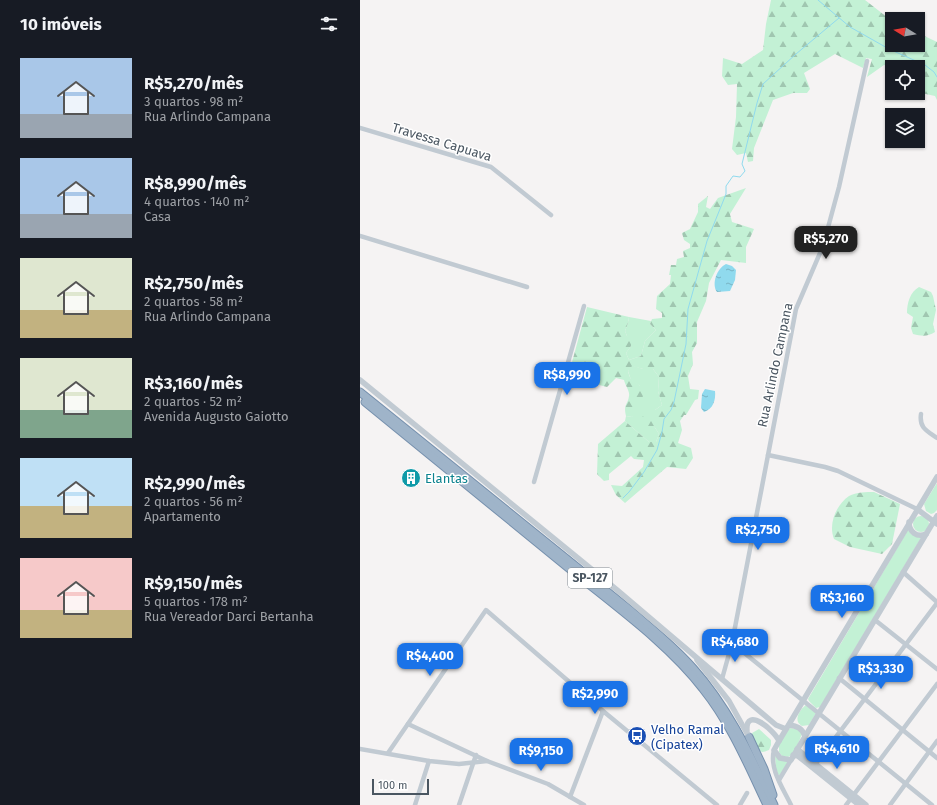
<!DOCTYPE html>
<html lang="pt">
<head>
<meta charset="utf-8">
<style>
  body { margin:0; font-family:"Fira Sans",sans-serif; background:#20242c; color:#f1f3f6; height:100vh; display:flex; flex-direction:column; font-size:15px; white-space:nowrap }
  * { box-sizing:border-box; margin:0 }
  p { font-size:13px; color:#9ea1a6 }
  .icon { flex:none; width:22px; height:22px; fill:none; stroke:currentColor; stroke-width:2; stroke-linecap:round; stroke-linejoin:round }
  .map { position:relative; flex:1; overflow:hidden }
  .drawer { display:flex; flex-direction:column; background:#171b24; width:360px }
  .drawer>* { flex:none }
  .needle { width:26px; rotate:281deg }
  .fabs { position:absolute; left:525px; top:12px; display:grid; gap:8px }
  .fabs a { display:grid; place-items:center; width:40px; height:40px; border-radius:0px; background:#171b24; box-shadow:0 1px 3px #0004; font-size:20px }
  .scale { position:absolute; left:12px; bottom:10px; width:57px; box-sizing:border-box; padding-left:4px; border:2px solid #4a5661; border-top:0; font-size:11px; line-height:14px; white-space:nowrap; color:#4a5661; -webkit-text-stroke:3px #fff; paint-order:stroke }
  .price { position:absolute; translate:-50% -34px; padding:0 9px; border-radius:8px; background:#1a73e8; color:#fff; font-size:13px; line-height:26px; filter:drop-shadow(0 1px 2px #0008) }
  .price::after { content:''; position:absolute; left:50%; top:24px; width:12px; height:9px; margin-left:-6px; background:inherit; clip-path:polygon(0 0,100% 0,50% 100%) }
  .price.active { background:#222; color:#fff }
  ul { padding:0; list-style:none }
  li { display:flex; align-items:center; gap:12px; height:100px; padding:0 20px }
  li span { display:grid; place-items:center; flex:none; width:112px; height:80px; border-radius:0px; color:#555 }
  li>.icon { margin-inline-start:auto }
  span .icon { width:48px; height:48px; fill:#fffc; stroke-width:1 }
  li b { font-size:17px }
  h2 { display:flex; justify-content:space-between; align-items:center; height:48px; padding:0 20px; font-size:17px }
  main { display:flex; flex:1; min-height:0 }
  .map>svg:first-child { display:block }
</style>
</head>
<body>
<main>
<section class="drawer">
<h2>10 imóveis<svg class="icon" aria-label="filters" viewBox="0 0 24 24"><path d="M4 7h16M4 17h16"/><circle cx="9" cy="7" r="2"/><circle cx="15" cy="17" r="2"/></svg></h2>
<ul>
<li><span style="background:linear-gradient(#a9c7e8 70%,#9aa5b1 0)"><svg class="icon" aria-label="home" viewBox="0 0 24 24"><path d="M3 11l9-7 9 7M6 9v11h12V9"/></svg></span><div><b>R$5,270/mês</b><p>3 quartos · 98 m²</p><p>Rua Arlindo Campana</p></div></li>
<li><span style="background:linear-gradient(#a9c7e8 70%,#9aa5b1 0)"><svg class="icon" aria-label="home" viewBox="0 0 24 24"><path d="M3 11l9-7 9 7M6 9v11h12V9"/></svg></span><div><b>R$8,990/mês</b><p>4 quartos · 140 m²</p><p>Casa</p></div></li>
<li><span style="background:linear-gradient(#dfe7d0 65%,#c2b280 0)"><svg class="icon" aria-label="home" viewBox="0 0 24 24"><path d="M3 11l9-7 9 7M6 9v11h12V9"/></svg></span><div><b>R$2,750/mês</b><p>2 quartos · 58 m²</p><p>Rua Arlindo Campana</p></div></li>
<li><span style="background:linear-gradient(#dfe7d0 65%,#7fa58c 0)"><svg class="icon" aria-label="home" viewBox="0 0 24 24"><path d="M3 11l9-7 9 7M6 9v11h12V9"/></svg></span><div><b>R$3,160/mês</b><p>2 quartos · 52 m²</p><p>Avenida Augusto Gaiotto</p></div></li>
<li><span style="background:linear-gradient(#bfe0f5 60%,#c2b280 0)"><svg class="icon" aria-label="home" viewBox="0 0 24 24"><path d="M3 11l9-7 9 7M6 9v11h12V9"/></svg></span><div><b>R$2,990/mês</b><p>2 quartos · 56 m²</p><p>Apartamento</p></div></li>
<li><span style="background:linear-gradient(#f6c9c9 65%,#c2b280 0)"><svg class="icon" aria-label="home" viewBox="0 0 24 24"><path d="M3 11l9-7 9 7M6 9v11h12V9"/></svg></span><div><b>R$9,150/mês</b><p>5 quartos · 178 m²</p><p>Rua Vereador Darci Bertanha</p></div></li>
</ul>
</section>
<div class="map">
<svg width="577" height="805" viewBox="0 0 577 805">
  <defs>
    <pattern id="forest-firs" width="22" height="20" patternUnits="userSpaceOnUse"><rect width="22" height="20" fill="#c3f1d5"/><path d="M5 1l3.5 6h-7zM16 11l3.5 6h-7z" fill="#a0c6b0"/></pattern>
    <pattern id="water-ripples" width="26" height="14" patternUnits="userSpaceOnUse"><rect width="26" height="14" fill="#90daee"/><path d="M2 4q2-2 4 0t4 0M15 11q2-2 4 0t4 0" fill="none" stroke="#78b4c4"/></pattern>
  </defs>
  <rect width="100%" height="100%" fill="#f5f3f3"/>
  <g fill="#c3f1d5">
    <polygon points="269,317 291,321 290,324 296,330 285,341 281,356 269,360 266,353 271,346 265,331 268,323"/>
    <polygon points="271,365 283,369 293,369 299,377 298,391 302,405 295,410 294,426 299,434 296,442 289,442 265,421 266,416 272,417 280,386 271,380 268,371"/>
    <polygon points="577,483 577,510 574,513 571,514 566,511 564,504"/>
    <circle cx="561" cy="524" r="8"/>
    <polygon points="548,530 551,534 561,538 460,707 456,708 449,701 448,699"/>
    <path d="M446 705 456 713 449 725 442 726C433 721 439 710 446 705Z"/>
    <path d="M430 728 438 729 442 734C440 739 434 755 428 757 427 757 424 756 422 756L419 752V743Z"/>
    <polygon points="415,756 428,762 419,776 416,769"/>
  </g>
  <g fill="url(#forest-firs)">
    <polygon points="411,0 505,0 532,21 532,45 558,45 558,33 575,41 577,42 577,100 575,96 561,93 558,90 558,67 535,67 524,65 507,77 512,59 506,58 503,68 475,54 444,73 450,89 447,93 433,93 413,100 394,148 393,161 388,162 386,153 377,155 372,149 376,117 377,84 368,85 362,76 363,58 382,64 403,50 406,24"/>
    <path d="M386 188 370 214 372 222 394 229 386 247V263L361 260 349 283 346 301 337 322V343L332 352 333 364 328 376 330 389 339 390 338 399 335 400 326 415H324L320 421 322 430 318 443 331 448 333 458 326 469 307 467 265 503 256 495 251 485 262 486 283 467 284 460 274 459 271 456 249 474V480L244 481 237 474 238 444 265 421 289 442H296L299 434 294 426H287L282 419 285 409 295 410 302 405 298 391 299 377 293 369 284 371 283 369 272 366 268 371C271 382 271 378 279 385 289 394 278 409 272 417L266 416C263 404 268 405 269 396 270 391 265 385 264 380L256 378 247 387 208 377 227 307 269 317 268 323 265 331 267 336 271 338V346L266 353 269 360 281 356 285 341 296 330 290 324 292 319 302 318V313L296 309 297 296 310 284 311 275H309L311 265H316L317 259 324 257 323 251 330 248V244L324 240 322 233 330 229 338 212V204L348 196 346 207 350 209 358 198Z"/>
    <path d="M559 287 571 292 573 296 576 310 573 324 575 332C567 337 562 336 553 334L551 328 553 317 547 313C547 303 550 292 559 287Z"/>
    <path d="M514 492 540 504 532 544 522 554 490 547 474 539C468 524 476 505 489 496 496 492 507 492 514 492Z"/>
    <path d="M399 729 411 740V745L409 750C406 751 404 752 402 752 397 750 392 738 392 733Z"/>
  </g>
  <g fill="url(#water-ripples)">
    <path d="M366 264 372 266 376 270 375 280 370 291 357 292C351 284 357 268 366 264Z"/>
    <path d="M345 389 355 391C356 400 353 409 344 412L341 408 342 394Z"/>
  </g>
  <g fill="none" stroke-linecap="round" stroke-linejoin="round">
    <g stroke="#90daee" stroke-width="1">
      <polyline points="458,0 490,27 529,49 565,65 574,72 577,77"/>
      <polyline points="263,498 269,492 284,472 297,450 302,432 304,419 311,410 314,402 326,344 328,309 347,241 362,204 366,194 366,186 373,176 380,177 385,171 382,164 397,103 403,84 436,54 479,18"/>
    </g>
    <defs>
      <g id="trunk">
        <path d="M0 392 270 610C291 628 314 646 333 668 369 708 391 757 414 805"/>
        <path d="M5 402C72 456 139 512 206 566 251 603 308 643 343 689 371 724 388 765 407 805"/>
        <polyline points="389,737 404,769 413,795"/>
      </g>
    </defs>
    <use href="#trunk" stroke="#7690ad" stroke-width="9"/>
    <g stroke="#c1cad2" stroke-width="4.5">
      <polyline points="0,128 131,167 191,215"/>
      <polyline points="0,236 167,287"/>
      <path d="M561 414C559 428 567 431 577 438"/>
      <polyline points="408,455 465,467 478,471 557,509"/>
      <polyline points="174,482 224,306"/>
      <polyline points="543,572 577,602"/>
      <polyline points="515,620 577,669"/>
      <polyline points="372,643 572,805"/>
      <polyline points="479,678 577,758"/>
      <polyline points="362,679 372,643 436,309 463,246 479,187 507,61"/>
      <polyline points="48,724 127,761 188,784 224,805"/>
      <polyline points="0,749 69,761 99,764 127,761"/>
      <path d="M414 750C409 769 423 788 431 805"/>
      <polyline points="28,753 126,610 243,711 357,805"/>
      <polyline points="454,766 577,603"/>
      <polyline points="419,780 431,760"/>
      <polyline points="210,797 243,711"/>
      <polyline points="55,805 69,761"/>
      <polyline points="99,805 116,755"/>
      <polyline points="380,805 387,793"/>
      <polyline points="486,805 577,684"/>
      <polyline points="530,805 577,741"/>
    </g>
    <g stroke="#c1cad2" stroke-width="5.5">
      <polyline points="0,380 257,590 416,725 426,729"/>
      <polyline points="577,477 419,741 414,750 420,758 431,760 577,516"/>
      <polyline points="557,509 577,524"/>
      <path d="M549 522C549 532 557 538 566 534"/>
      <polyline points="337,660 369,701 389,737"/>
      <path d="M429 725C437 726 442 728 445 736"/>
      <path d="M387 731C385 705 415 731 419 741"/>
      <polyline points="437,749 506,805"/>
      <polyline points="433,755 438,756 499,805"/>
    </g>
    <use href="#trunk" stroke="#9fb4c9" stroke-width="7"/>
  </g>
  <defs>
    <symbol id="building-disc" viewBox="-11 -11 22 22"><circle r="9.5" fill="#0f9aa8" stroke="#fff"/><path d="M-4-6H4V6H1V3H-1V6H-4ZM-2.5-4.3h1.7v1.8h-1.7ZM.8-4.3h1.7v1.8H.8ZM-2.5-1h1.7V.8h-1.7ZM.8-1h1.7V.8H.8Z" fill="#fff"/></symbol>
    <symbol id="bus-disc" viewBox="-11 -11 22 22"><circle r="9.5" fill="#1a4fb4" stroke="#fff"/><path d="M-5-6H5V4H4V6H2V4H-2V6H-4V4H-5ZM-3.5-4V0h7V-4ZM-3.5 1.2v1.5H-2V1.2ZM2 1.2v1.5H3.5V1.2Z" fill="#fff"/></symbol>
  </defs>
  <g fill-rule="evenodd">
    <use href="#building-disc" x="40" y="467" width="22" height="22"/>
    <use href="#bus-disc" x="266" y="725" width="22" height="22"/>
  </g>
  <g text-anchor="middle" dominant-baseline="central" stroke-width="3" stroke-linejoin="round" paint-order="stroke">
    <rect fill="#fff" stroke="#808990" stroke-width="1" x="208" y="568" width="44" height="20" rx="3"/>
    <g font-size="12" font-weight="bold" fill="#4a5661">
      <text x="230" y="578">SP-127</text>
    </g>
    <g font-size="13" fill="#4a5661" stroke="#fff">
      <text transform="translate(82 142) rotate(17)">Travessa Capuava</text>
      <text transform="translate(415 365) rotate(-78)">Rua Arlindo Campana</text>
    </g>
    <g font-size="13" fill="#0d838f" stroke="#fff" text-anchor="start">
      <text x="65" y="478">Elantas</text>
    </g>
    <g font-size="13" fill="#164399" stroke="#fff" text-anchor="start">
      <text x="291" y="729">Velho Ramal<tspan x="291" dy="15">(Cipatex)</tspan></text>
    </g>
  </g>
</svg>
<div class="fabs">
<a><svg class="needle" viewBox="-14 -14 28 28"><path d="M0-13l5 13h-10z" fill="#e53935"/><path d="M0 13l5-13h-10z" fill="#9ea1a6"/></svg></a>
<a><svg class="icon" aria-label="locate" viewBox="0 0 24 24"><circle cx="12" cy="12" r="6"/><path d="M12 2v4M12 18v4M2 12h4M18 12h4"/></svg></a>
<a><svg class="icon" aria-label="layers" viewBox="0 0 24 24"><path d="M12 4l9 5-9 5-9-5zM3 14l9 5 9-5"/></svg></a>
</div>
<div class="scale">100 m</div>
<b class="price active" style="left:466px;top:260px">R$5,270</b>
<b class="price" style="left:207px;top:396px">R$8,990</b>
<b class="price" style="left:398px;top:551px">R$2,750</b>
<b class="price" style="left:482px;top:619px">R$3,160</b>
<b class="price" style="left:375px;top:663px">R$4,680</b>
<b class="price" style="left:70px;top:677px">R$4,400</b>
<b class="price" style="left:521px;top:690px">R$3,330</b>
<b class="price" style="left:235px;top:715px">R$2,990</b>
<b class="price" style="left:477px;top:770px">R$4,610</b>
<b class="price" style="left:181px;top:772px">R$9,150</b>
</div>
</main>
</body>
</html>
